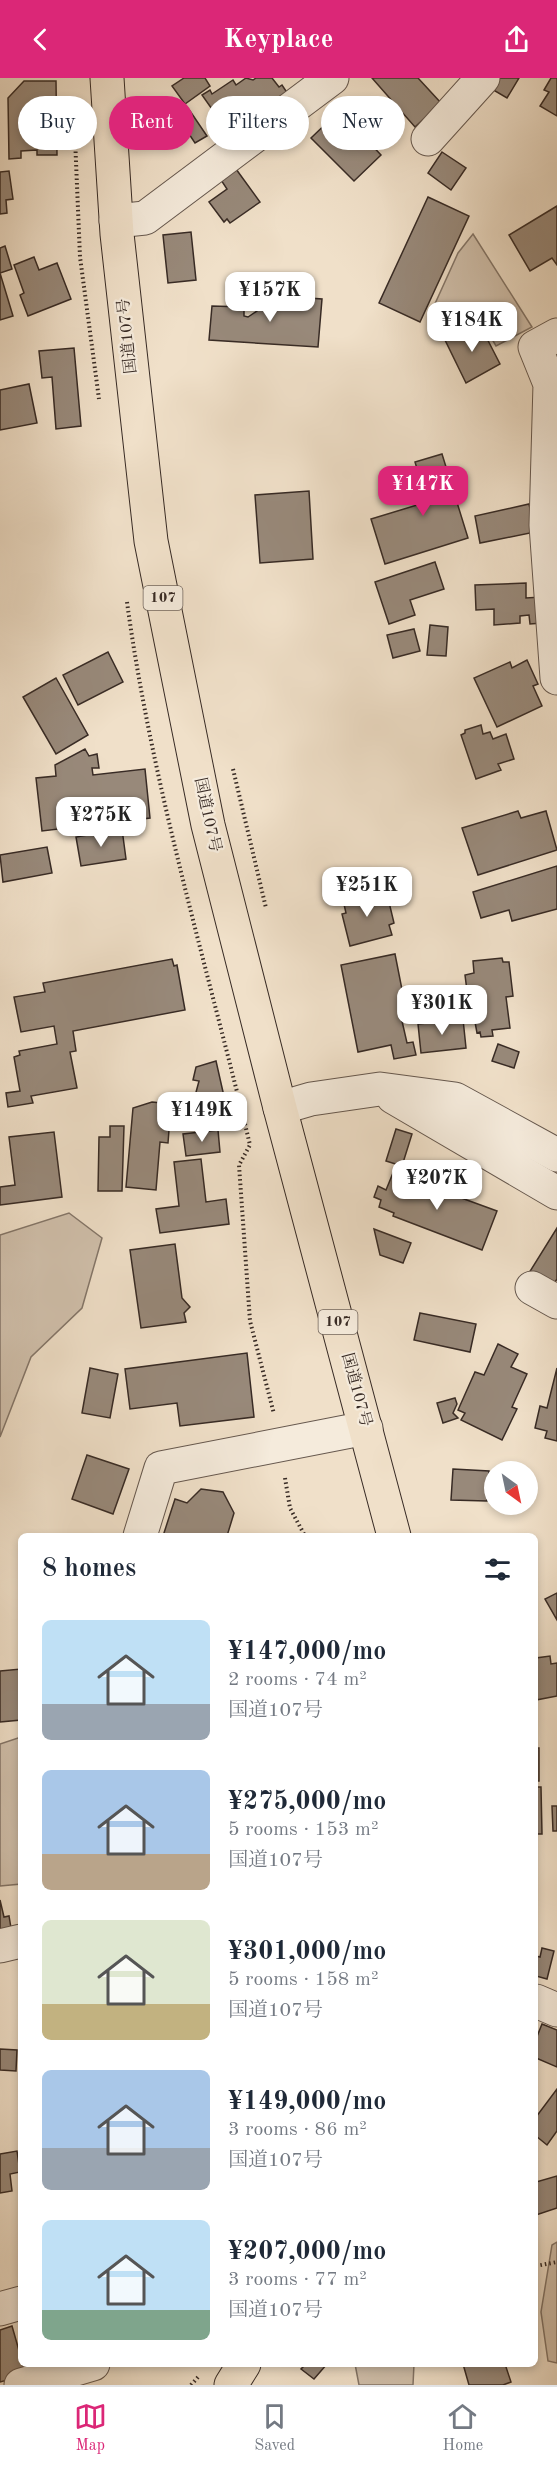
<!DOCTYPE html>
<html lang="en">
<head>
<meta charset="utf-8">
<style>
  body { margin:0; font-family:"Old Standard TT","Noto Serif JP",serif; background:#f2f2f3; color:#1f2937; height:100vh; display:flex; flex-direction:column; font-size:22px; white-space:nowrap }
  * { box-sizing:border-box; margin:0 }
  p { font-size:20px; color:#747a83 }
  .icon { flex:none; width:33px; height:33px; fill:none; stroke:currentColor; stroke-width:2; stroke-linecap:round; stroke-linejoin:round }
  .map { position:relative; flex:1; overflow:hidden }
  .sheet { position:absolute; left:18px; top:1455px; width:520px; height:834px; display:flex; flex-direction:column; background:#fff; border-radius:9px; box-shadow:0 3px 9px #0003 }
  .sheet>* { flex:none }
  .hud { position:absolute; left:18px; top:18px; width:522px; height:54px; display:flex; gap:12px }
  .needle { width:39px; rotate:147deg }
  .fabs { position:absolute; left:484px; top:1383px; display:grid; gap:12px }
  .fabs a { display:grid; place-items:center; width:54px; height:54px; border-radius:50%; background:#fff; box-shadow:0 3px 9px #0003; font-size:30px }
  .price { position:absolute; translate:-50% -51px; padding:0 14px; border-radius:12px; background:#fff; color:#222; font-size:20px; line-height:39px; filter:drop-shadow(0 2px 3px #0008) }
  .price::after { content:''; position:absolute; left:50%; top:36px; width:18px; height:14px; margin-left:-9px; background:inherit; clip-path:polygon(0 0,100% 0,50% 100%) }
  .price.selected { background:#db2777; color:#fff }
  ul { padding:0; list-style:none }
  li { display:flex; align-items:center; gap:18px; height:150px; padding:0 24px }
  li span { display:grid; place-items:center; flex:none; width:168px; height:120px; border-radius:9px; color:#555 }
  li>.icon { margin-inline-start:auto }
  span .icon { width:72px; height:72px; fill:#fffc; stroke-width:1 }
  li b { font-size:26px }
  h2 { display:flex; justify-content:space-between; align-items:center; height:72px; padding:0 24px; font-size:26px }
  .pill { padding:0 21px; border-radius:27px; background:#fff; box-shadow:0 3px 9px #0003; font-size:21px; line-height:54px }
  .pill.selected { background:#db2777; color:#fff }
  header { display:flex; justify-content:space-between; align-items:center; height:78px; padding:0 24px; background:#db2777; color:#fff; font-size:27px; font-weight:800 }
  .dock { display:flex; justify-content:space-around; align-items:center; height:84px; border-top:2px solid #e0e1e3; background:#fff; font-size:16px; color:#747a83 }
  .dock a { display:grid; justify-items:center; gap:3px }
  .dock .selected { color:#db2777 }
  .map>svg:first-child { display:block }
</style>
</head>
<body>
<header><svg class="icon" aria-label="back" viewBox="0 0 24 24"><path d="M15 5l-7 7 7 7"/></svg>Keyplace<svg class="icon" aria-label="share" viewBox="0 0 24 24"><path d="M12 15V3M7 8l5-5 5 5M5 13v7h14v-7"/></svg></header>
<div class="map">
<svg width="557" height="2307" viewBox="0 0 557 2307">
  <rect width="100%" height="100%" fill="#f0e0c9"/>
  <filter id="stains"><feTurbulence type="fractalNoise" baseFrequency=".00333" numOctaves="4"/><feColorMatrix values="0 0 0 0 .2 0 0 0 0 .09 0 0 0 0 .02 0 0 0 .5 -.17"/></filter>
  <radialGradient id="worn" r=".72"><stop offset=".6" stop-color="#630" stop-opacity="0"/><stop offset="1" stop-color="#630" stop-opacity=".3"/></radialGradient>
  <g fill="#d1c1ad" stroke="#847669" stroke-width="1.5">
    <polygon points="473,156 532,249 496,268 478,237 441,258 429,239 458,175"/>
    <polygon points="69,1135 102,1160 82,1230 31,1279 0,1359 0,1157"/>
    <polygon points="21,1659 21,1806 0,1808 0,1666"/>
    <polygon points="557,2164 557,2285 548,2283 541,2234 552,2167"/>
    <polygon points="355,2286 414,2286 413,2307 359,2307"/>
  </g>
  <g fill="#98897a" stroke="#382b25" stroke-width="1.5">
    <polygon points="184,0 205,0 210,8 185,26 172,8"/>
    <polygon points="246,0 253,2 256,0 272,0 279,9 282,7 292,22 237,55 228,41 225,43 217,32 214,34 202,17 210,12 212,16 233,2 236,7"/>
    <polygon points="372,0 418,0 441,25 415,49"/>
    <polygon points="496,0 519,0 507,20 490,10"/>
    <polygon points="551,0 557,0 557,38 540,28 549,14 544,12"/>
    <polygon points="24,3 56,3 57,77 37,77 37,72 21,73 21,80 9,81 8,20"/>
    <polygon points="190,33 207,58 195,65 179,41"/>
    <polygon points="335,37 361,63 365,60 381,77 354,103 311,60"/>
    <polygon points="442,74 466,90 451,112 428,95"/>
    <polygon points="236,91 260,124 230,145 227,141 224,144 209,124 227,111 221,102"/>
    <polygon points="9,93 13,121 6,122 7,135 0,136 0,94"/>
    <polygon points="428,119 469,138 420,244 379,225"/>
    <polygon points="557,128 557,187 552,180 530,193 509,157"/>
    <polygon points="191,154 196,202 168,205 163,157"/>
    <polygon points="5,168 12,191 0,195 13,238 0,242 0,170"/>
    <polygon points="34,179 39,192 57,185 71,221 28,238 20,217 24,215 14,187"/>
    <polygon points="282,218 322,221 318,269 209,262 212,228 244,229 244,238 248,239 257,233 258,226 281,228"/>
    <polygon points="479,245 500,286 466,305 445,262"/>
    <polygon points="74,270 81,348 56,351 52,299 42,300 39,273"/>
    <polygon points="29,306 37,345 0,352 0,312"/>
    <polygon points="442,376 468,460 385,486 371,441 427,424 415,384"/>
    <polygon points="309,413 313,481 260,485 255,417"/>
    <polygon points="529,426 535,454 480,465 475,438"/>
    <polygon points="435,484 444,511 410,522 415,537 389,546 375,504"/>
    <polygon points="526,505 526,520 541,519 542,545 530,546 529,537 520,538 520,545 494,547 494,531 476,532 475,507"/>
    <polygon points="430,547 448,549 446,578 427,577"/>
    <polygon points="414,551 420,573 393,580 387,557"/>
    <polygon points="108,574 123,604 78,627 63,597"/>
    <polygon points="527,582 538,606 533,608 542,628 497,649 474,600 510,584 512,590"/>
    <polygon points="56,600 88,657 56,676 23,619"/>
    <polygon points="481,647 483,656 490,654 493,661 506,656 514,681 498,686 501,692 476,701 461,657 465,655 465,652"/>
    <polygon points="85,671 89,678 97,676 99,690 92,690 93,697 145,691 150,740 42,753 36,700 56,698 55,687"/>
    <polygon points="518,733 521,740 546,733 557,772 478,797 462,750"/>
    <polygon points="122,751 126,781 81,788 76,759"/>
    <polygon points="47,769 52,795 3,804 0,777"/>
    <polygon points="557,788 557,831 512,843 509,832 481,840 473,814"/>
    <polygon points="380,812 383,821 388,820 394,845 389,847 392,857 350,868 342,836 346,835 343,822"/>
    <polygon points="395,876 408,942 402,943 407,965 413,964 416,977 394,981 391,967 358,974 341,887"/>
    <polygon points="502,880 503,884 509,884 513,918 506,919 510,950 492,952 493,958 481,959 480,954 477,955 475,944 471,944 465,897 474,895 473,883"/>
    <polygon points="172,881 174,888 177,887 185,932 73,953 76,973 70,974 77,1010 31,1018 33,1025 8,1029 6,1015 20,1013 14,979 20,977 19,973 57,966 54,948 21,954 14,919 45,914 43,905"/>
    <polygon points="463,941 466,970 421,975 418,946"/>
    <polygon points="498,966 519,974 514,990 492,983"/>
    <polygon points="216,983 228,1036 187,1048 199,1003 193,1002 196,989"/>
    <polygon points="152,1024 171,1026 168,1065 160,1064 156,1112 126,1109 133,1030"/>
    <polygon points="110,1048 124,1048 122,1113 98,1113 99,1059 110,1059"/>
    <polygon points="396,1051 412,1056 402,1088 386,1083"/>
    <polygon points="218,1052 220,1074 186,1078 183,1056"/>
    <polygon points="54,1054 62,1119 0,1127 0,1109 15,1107 9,1059"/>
    <polygon points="201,1081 206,1124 226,1121 229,1146 160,1155 156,1131 179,1128 174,1084"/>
    <polygon points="393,1095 497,1133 482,1172 393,1138 394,1135 379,1129 381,1122 374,1119 378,1108 386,1112"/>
    <polygon points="557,1150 557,1201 552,1209 529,1195"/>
    <polygon points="374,1151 411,1165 403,1185 380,1177"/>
    <polygon points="175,1166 182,1220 190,1229 184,1235 186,1244 141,1250 130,1172"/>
    <polygon points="420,1235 476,1246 470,1274 414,1262"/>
    <polygon points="498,1266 518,1276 511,1289 527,1296 512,1329 517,1331 502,1362 461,1342 465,1335 458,1332 475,1294 484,1297"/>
    <polygon points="247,1275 254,1339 180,1348 177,1325 130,1331 125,1291"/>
    <polygon points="90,1290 118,1296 110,1340 82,1335"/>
    <polygon points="557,1290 557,1363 545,1360 547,1353 535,1350 540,1328 547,1330"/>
    <polygon points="455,1320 457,1326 453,1335 458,1340 443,1345 437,1325"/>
    <polygon points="87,1377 129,1391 113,1436 72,1421"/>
    <polygon points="453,1391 489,1393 487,1423 451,1422"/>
    <polygon points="201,1411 223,1414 234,1435 227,1458 163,1458 175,1421 187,1425"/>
    <polygon points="557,1515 557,1542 545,1521"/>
    <polygon points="550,1578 551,1586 557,1585 557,1618 536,1622 536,1580"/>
    <polygon points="21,1591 21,1642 0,1644 0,1593"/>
    <rect x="536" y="1670" width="3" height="33"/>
    <polygon points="536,1709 541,1709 542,1756 536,1756"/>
    <polygon points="552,1728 557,1728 557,1753 553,1753"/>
    <polygon points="0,1822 4,1839 9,1838 11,1850 0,1859"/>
    <polygon points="542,1870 554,1873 547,1901 536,1898 536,1878 540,1879"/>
    <polygon points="542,1946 557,1952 557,1989 536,1980 536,1961"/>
    <polygon points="0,1971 17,1972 16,1993 0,1992"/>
    <polygon points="557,2011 557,2053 547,2067 536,2058 536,2039"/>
    <polygon points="17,2073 20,2094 10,2096 12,2113 0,2115 0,2076"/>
    <polygon points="557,2098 557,2130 536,2137 536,2104"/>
    <polygon points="12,2248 26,2297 0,2304 0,2252"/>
    <polygon points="306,2286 327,2286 314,2301 301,2291"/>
    <polygon points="463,2286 505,2286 511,2304 503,2307 469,2307"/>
  </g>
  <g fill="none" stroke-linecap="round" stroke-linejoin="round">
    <defs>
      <g id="minor">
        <polyline points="428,61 483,0"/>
        <polyline points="116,143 145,140 332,0"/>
        <polyline points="557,257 535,269 550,306 546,447 557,600"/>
        <polyline points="393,1019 557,1115"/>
        <polyline points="280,1030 311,1021 380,1011 455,1021 557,1077"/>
        <polyline points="532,1210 557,1224"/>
        <polyline points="140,1458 161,1390 366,1350"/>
        <polyline points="0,1868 21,1863"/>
        <polyline points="536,1923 557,1932"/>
        <polyline points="0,2231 21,2225"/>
        <polyline points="21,2307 93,2286"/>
      </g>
      <g id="highway">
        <polyline points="107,0 117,156 151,463 208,747 280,1030 394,1458"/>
        <polyline points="231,2307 244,2286"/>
      </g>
    </defs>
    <use href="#minor" stroke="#66584e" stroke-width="35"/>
    <use href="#highway" stroke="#382b25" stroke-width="35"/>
    <g stroke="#382b25" stroke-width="4" stroke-dasharray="1.5 3" stroke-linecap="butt">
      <polyline points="75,60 80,179 99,321"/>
      <path d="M127 524C152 708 207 887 250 1067L239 1087 250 1243 274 1336"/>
      <polyline points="233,691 266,830"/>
      <polyline points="285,1400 290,1430 305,1458"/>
      <polyline points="536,2188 557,2184"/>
      <polyline points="191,2307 199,2298"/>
    </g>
    <use href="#minor" stroke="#f5ebdc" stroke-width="33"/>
    <use href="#highway" stroke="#f0e0c9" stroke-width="33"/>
  </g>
  <g text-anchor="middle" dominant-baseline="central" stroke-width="4.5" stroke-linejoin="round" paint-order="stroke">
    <g fill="#f5ebdc" stroke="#71655c" stroke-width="1.5">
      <rect x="143.5" y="508" width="39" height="24" rx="4.5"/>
      <rect x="318.5" y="1232" width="39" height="24" rx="4.5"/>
    </g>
    <g font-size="15" font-weight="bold" fill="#382b25">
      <text x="163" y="520">107</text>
      <text x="338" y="1244">107</text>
    </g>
    <g font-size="16" fill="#382b25" stroke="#f5ebdc">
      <text transform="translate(128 258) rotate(-96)">国道107号</text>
      <text transform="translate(207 737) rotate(78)">国道107号</text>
      <text transform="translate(356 1312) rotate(75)">国道107号</text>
    </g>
  </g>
  <rect width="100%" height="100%" filter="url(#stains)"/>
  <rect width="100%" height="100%" fill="url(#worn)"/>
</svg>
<div class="fabs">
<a><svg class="needle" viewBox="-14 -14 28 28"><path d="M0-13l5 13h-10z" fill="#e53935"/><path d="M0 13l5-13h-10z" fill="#747a83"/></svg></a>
</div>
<b class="price" style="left:270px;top:245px">¥157K</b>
<b class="price" style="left:472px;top:275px">¥184K</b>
<b class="price selected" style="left:423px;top:439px">¥147K</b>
<b class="price" style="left:101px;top:770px">¥275K</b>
<b class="price" style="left:367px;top:840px">¥251K</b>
<b class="price" style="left:442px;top:958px">¥301K</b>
<b class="price" style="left:202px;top:1065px">¥149K</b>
<b class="price" style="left:437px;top:1133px">¥207K</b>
<div class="hud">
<a class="pill">Buy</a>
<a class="pill selected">Rent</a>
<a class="pill">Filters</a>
<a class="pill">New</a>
</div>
<section class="sheet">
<h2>8 homes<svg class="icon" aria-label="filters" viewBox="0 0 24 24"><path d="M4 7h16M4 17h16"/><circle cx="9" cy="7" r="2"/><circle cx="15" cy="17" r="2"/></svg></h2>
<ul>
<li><span style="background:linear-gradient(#bfe0f5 70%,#9aa5b1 0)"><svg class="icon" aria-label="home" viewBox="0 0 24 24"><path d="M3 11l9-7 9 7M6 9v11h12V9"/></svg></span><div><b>¥147,000/mo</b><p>2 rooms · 74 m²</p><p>国道107号</p></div></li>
<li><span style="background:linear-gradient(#a9c7e8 70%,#b9a48a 0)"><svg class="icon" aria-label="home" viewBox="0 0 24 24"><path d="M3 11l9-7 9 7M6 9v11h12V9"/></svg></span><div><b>¥275,000/mo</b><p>5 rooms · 153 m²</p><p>国道107号</p></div></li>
<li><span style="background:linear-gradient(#dfe7d0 70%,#c2b280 0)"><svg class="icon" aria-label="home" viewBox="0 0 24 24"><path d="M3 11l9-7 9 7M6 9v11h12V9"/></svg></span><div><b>¥301,000/mo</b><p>5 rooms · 158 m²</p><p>国道107号</p></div></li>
<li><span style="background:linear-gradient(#a9c7e8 65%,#9aa5b1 0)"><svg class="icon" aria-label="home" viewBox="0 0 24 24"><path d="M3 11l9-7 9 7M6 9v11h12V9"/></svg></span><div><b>¥149,000/mo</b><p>3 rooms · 86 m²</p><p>国道107号</p></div></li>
<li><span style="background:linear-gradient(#bfe0f5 75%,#7fa58c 0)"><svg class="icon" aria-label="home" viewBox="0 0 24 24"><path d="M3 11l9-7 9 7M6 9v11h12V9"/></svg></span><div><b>¥207,000/mo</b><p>3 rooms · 77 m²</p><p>国道107号</p></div></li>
</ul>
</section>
</div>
<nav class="dock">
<a class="selected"><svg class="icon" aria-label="map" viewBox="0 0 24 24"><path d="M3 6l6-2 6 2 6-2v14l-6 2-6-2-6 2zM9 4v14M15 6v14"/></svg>Map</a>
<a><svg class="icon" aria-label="saved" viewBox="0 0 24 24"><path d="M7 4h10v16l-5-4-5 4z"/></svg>Saved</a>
<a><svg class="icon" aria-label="home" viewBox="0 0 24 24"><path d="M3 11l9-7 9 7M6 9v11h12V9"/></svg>Home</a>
</nav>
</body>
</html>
